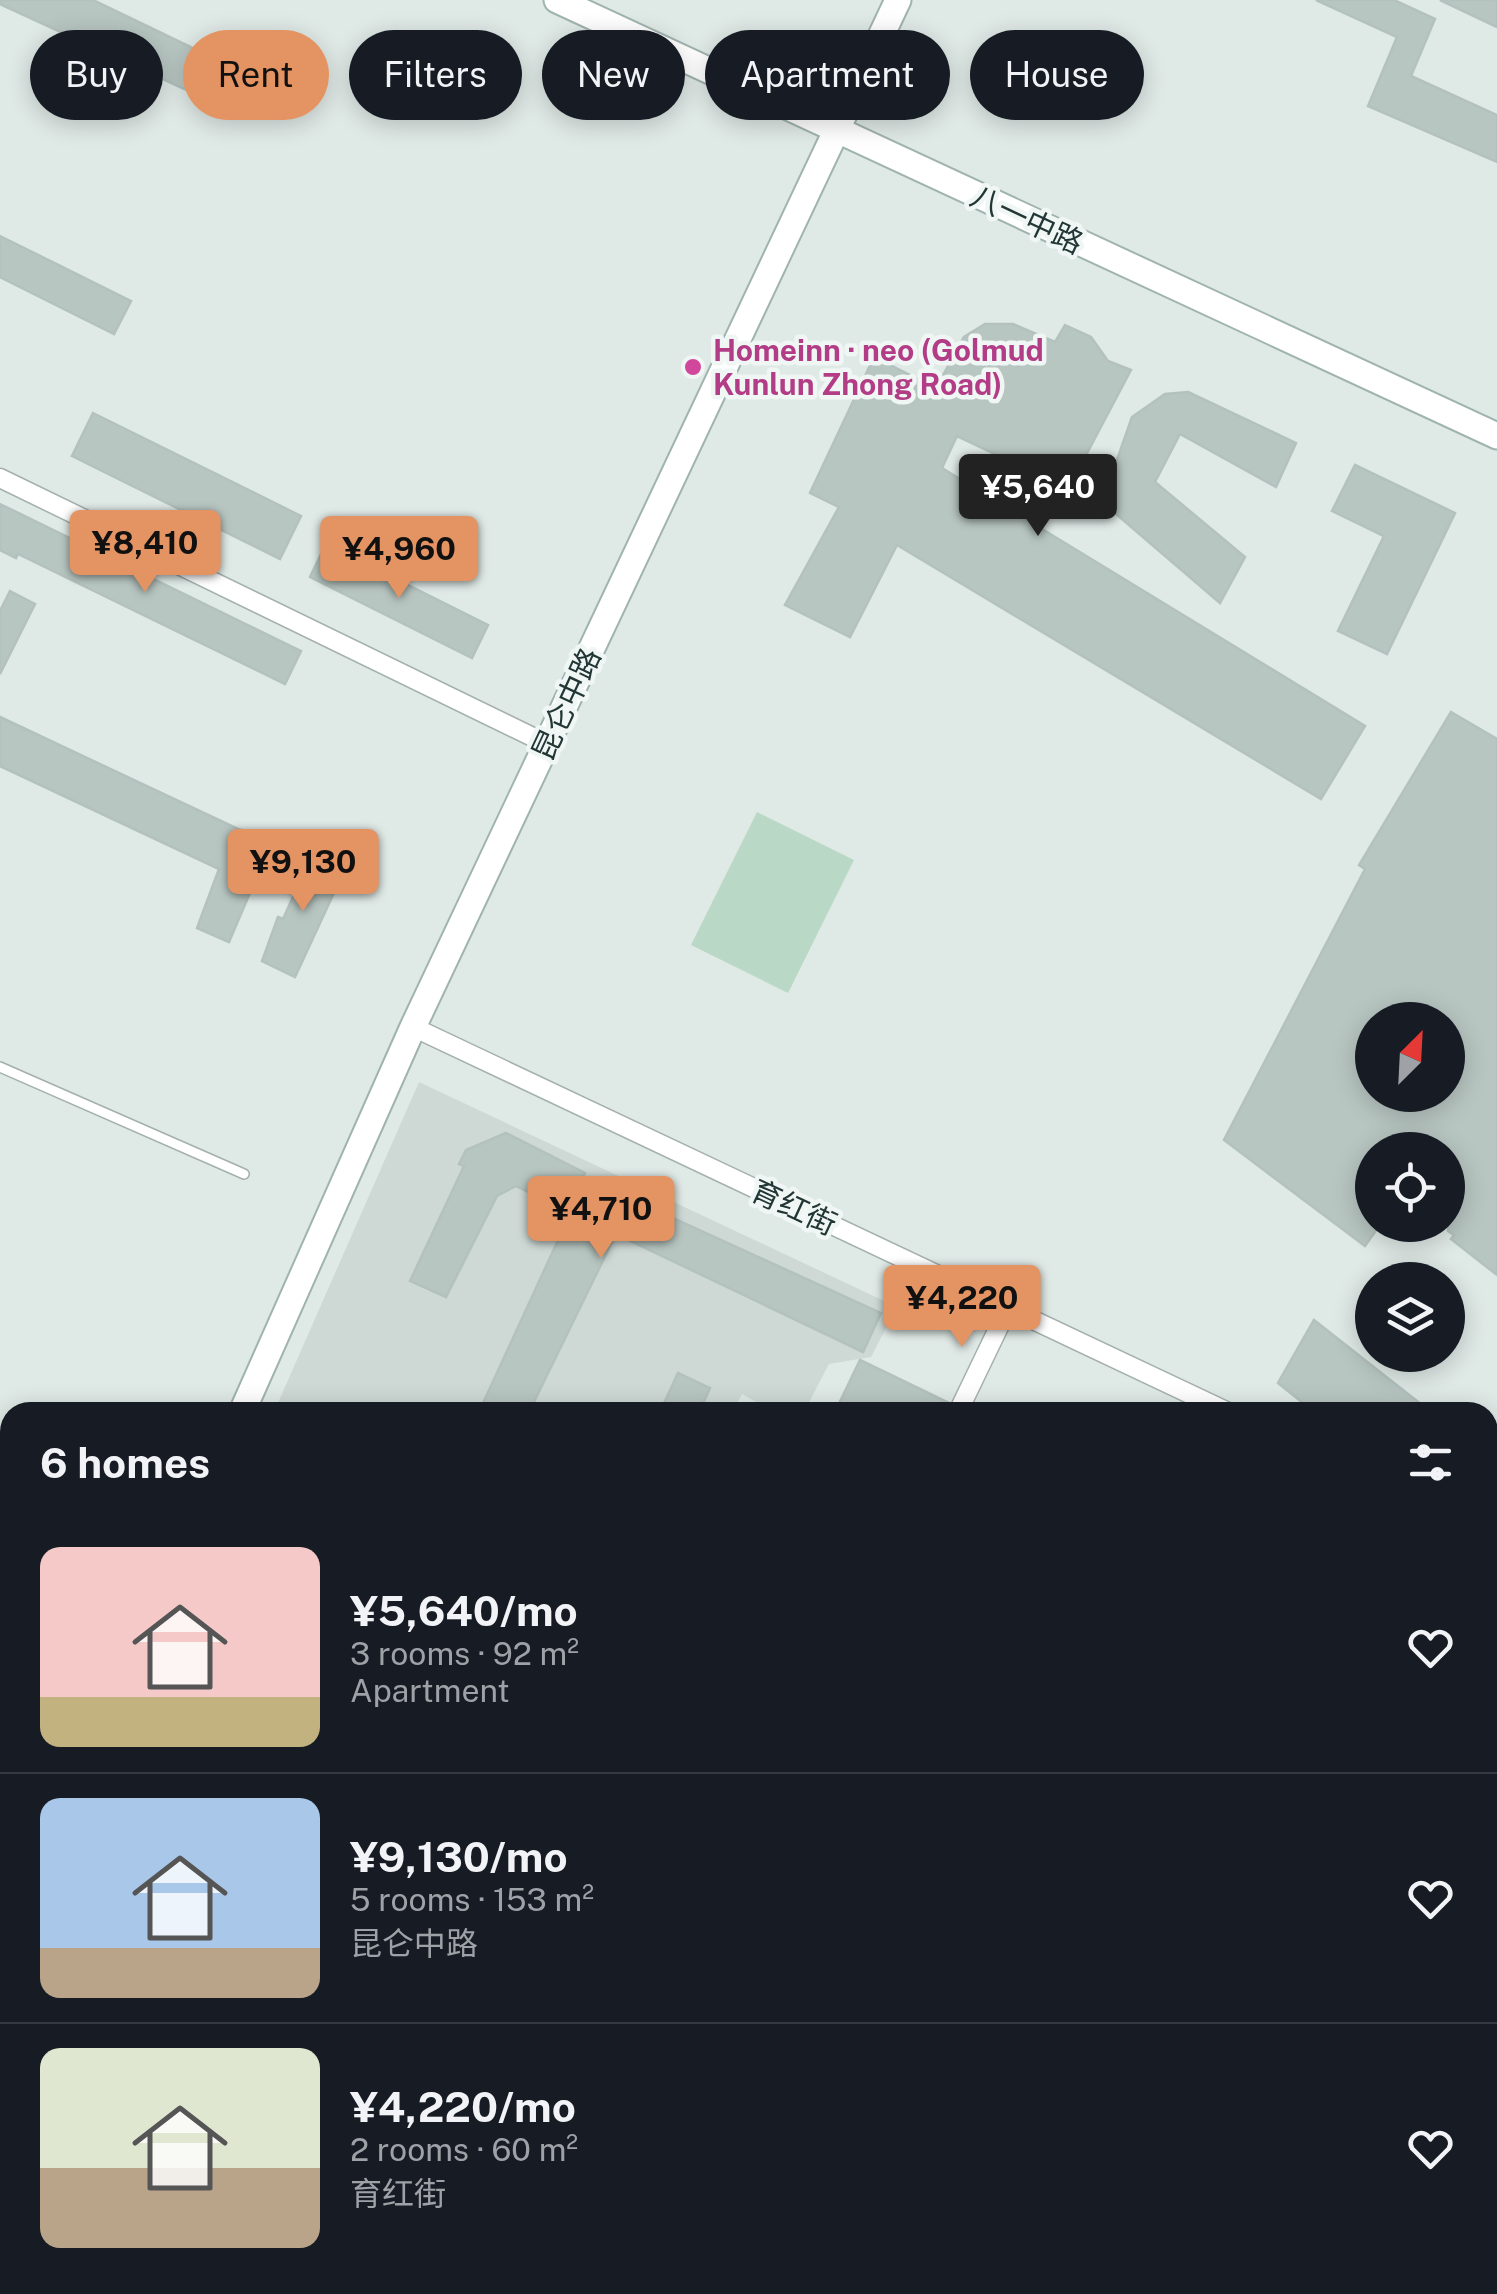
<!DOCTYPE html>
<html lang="en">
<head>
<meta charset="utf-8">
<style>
  body { margin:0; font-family:"Public Sans","Noto Sans SC",sans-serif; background:#242831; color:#f1f3f6; height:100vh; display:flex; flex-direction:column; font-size:38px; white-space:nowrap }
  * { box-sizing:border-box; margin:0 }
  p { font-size:32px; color:#9ea1a6 }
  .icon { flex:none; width:55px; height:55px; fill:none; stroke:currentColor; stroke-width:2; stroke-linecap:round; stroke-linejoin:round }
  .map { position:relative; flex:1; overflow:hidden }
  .drawer { position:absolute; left:0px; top:1402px; width:1498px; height:892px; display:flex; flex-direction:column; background:#171b24; border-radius:30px 30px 0 0; box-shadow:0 5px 25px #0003 }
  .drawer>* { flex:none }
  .guide { position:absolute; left:30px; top:30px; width:1438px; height:90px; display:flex; gap:20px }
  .needle { width:65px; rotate:24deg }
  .buttons { position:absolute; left:1355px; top:1002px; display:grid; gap:20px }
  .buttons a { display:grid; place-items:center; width:110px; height:110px; border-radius:50%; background:#171b24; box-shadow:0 5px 25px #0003; font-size:50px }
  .price { position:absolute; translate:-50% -85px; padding:0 22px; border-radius:10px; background:#e49462; color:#111; font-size:32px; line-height:65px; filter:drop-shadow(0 2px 5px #0008) }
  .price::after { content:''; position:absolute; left:50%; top:60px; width:30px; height:22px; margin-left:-15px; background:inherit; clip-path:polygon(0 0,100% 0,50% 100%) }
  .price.on { background:#222; color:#fff }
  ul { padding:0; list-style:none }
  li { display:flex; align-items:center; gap:30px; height:250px; padding:0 40px }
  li+li { border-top:2px solid #363941 }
  li span { display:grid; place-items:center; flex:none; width:280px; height:200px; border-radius:20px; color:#555 }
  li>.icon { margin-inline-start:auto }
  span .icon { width:120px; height:120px; fill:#fffc; stroke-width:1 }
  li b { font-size:42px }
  h2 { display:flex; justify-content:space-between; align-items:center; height:120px; padding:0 40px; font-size:42px }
  .pill { padding:0 35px; border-radius:45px; background:#171b24; box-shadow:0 5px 25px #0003; font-size:35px; line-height:90px }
  .pill.on { background:#e49462; color:#111 }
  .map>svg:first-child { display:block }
</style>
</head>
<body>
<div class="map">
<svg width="1497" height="2294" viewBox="0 0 1497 2294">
  <rect width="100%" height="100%" fill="#dfe9e6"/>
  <polygon fill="#ced9d5" points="419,1082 897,1307 871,1357 829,1364 804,1412 774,1412 742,1394 733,1412 274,1412"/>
  <g fill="#bad8c6">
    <polygon points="757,812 854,860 788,993 691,945"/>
    <polygon points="0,2218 10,2223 10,2285 111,2285 114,2294 0,2294"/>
  </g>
  <g fill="#b8c6c2" stroke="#b3c2be" stroke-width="2.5" fill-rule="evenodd">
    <polygon points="0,0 93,0 247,74 230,110 0,4"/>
    <polygon points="1316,0 1394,0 1435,19 1411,76 1497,115 1497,162 1368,106 1397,37"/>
    <polygon points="1440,0 1497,0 1497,27"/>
    <polygon points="0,236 131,301 114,334 0,277"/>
    <polygon points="985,324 1013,324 1055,342 1065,325 1091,337 1108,361 1131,370 1068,489 957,436 942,468 1365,726 1321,799 897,545 850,637 785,605 839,507 810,493 874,357 936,388 964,337"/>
    <polygon points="1188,392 1296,443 1276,487 1180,434 1155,482 1245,557 1220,603 1102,502 1132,417 1165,394"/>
    <polygon points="93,413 301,516 280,559 72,456"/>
    <polygon points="1355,465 1455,513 1387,654 1338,631 1384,536 1332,511"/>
    <polygon points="0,504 301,651 285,684 18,554 16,558 0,550"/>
    <polygon points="326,544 488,625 472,658 310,577"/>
    <polygon points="10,591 35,604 0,674 0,611"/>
    <path d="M1451 712 1497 739V1275L1451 1239 1454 1235 1448 1231V1150H1372V1225H1380L1365 1246 1224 1140 1365 869 1359 865ZM1372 1020H1448V1095H1372Z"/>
    <polygon points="0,717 238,829 273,839 229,942 197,928 219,869 0,766"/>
    <polygon points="316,854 346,867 295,977 262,961 278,917 283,919 298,886 293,884 305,858 313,861"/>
    <polygon points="506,1133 585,1173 583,1177 881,1313 863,1352 616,1234 529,1412 479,1412 571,1212 516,1186 497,1196 446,1297 410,1281 464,1166 459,1164 466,1150"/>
    <polygon points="1314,1320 1431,1412 1314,1412 1278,1383"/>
    <polygon points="860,1360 949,1403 946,1412 835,1412"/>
    <polygon points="678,1373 710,1388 699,1412 660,1412"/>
  </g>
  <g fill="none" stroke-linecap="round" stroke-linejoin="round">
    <defs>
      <g id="lane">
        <polyline points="0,1067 244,1174"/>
        <polyline points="1488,1915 1497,1908"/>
        <polyline points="1488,2241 1497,2226"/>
      </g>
      <g id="street">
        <polyline points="0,478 547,744"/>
        <polyline points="413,1027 1228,1412"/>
        <polyline points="958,1412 1008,1308"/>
        <polyline points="1488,1605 1497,1612"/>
        <polyline points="0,1802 10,1807"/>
        <polyline points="0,2187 10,2192"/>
        <polyline points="1488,2274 1497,2281"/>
        <polyline points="134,2285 137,2294"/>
        <polyline points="496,2294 500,2285"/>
        <polyline points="933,2294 940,2285"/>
      </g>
      <g id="secondary">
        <polyline points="557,0 1497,436"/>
        <polyline points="242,1412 413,1027 898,0"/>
        <polyline points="0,1955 10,1933"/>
      </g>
    </defs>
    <use href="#lane" stroke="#a3b0ad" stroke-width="12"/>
    <use href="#street" stroke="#a3b0ad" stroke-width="21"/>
    <use href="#secondary" stroke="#a0b4af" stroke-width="29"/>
    <use href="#lane" stroke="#fff" stroke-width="9"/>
    <use href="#street" stroke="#fff" stroke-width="18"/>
    <use href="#secondary" stroke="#fff" stroke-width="25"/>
  </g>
  <circle fill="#d1479c" stroke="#eff6f4" stroke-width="4" cx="693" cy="367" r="10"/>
  <g text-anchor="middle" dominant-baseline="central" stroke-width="9" stroke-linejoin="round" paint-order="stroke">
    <g font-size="30" fill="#223735" stroke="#eff6f4">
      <text transform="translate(1027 219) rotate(25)">八一中路</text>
      <text transform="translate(566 704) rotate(-65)">昆仑中路</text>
      <text transform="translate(794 1207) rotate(25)">育红街</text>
    </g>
    <g font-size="30" font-weight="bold" fill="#b23c85" stroke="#eff6f4" text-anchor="start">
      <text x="713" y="350">Homeinn · neo (Golmud<tspan x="713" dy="34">Kunlun Zhong Road)</tspan></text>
    </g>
  </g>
</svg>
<div class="buttons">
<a><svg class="needle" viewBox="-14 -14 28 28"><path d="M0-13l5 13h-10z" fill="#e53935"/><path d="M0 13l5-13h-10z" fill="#9ea1a6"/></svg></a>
<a><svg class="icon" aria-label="locate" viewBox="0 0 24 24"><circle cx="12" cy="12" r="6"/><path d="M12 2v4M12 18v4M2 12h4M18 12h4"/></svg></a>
<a><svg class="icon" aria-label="layers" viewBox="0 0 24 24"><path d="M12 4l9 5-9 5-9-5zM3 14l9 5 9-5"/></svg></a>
</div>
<b class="price on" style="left:1038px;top:539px">¥5,640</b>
<b class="price" style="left:145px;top:595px">¥8,410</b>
<b class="price" style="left:399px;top:601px">¥4,960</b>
<b class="price" style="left:303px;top:914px">¥9,130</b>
<b class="price" style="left:601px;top:1261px">¥4,710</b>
<b class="price" style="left:962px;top:1350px">¥4,220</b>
<div class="guide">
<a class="pill">Buy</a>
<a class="pill on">Rent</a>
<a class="pill">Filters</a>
<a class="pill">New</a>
<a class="pill">Apartment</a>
<a class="pill">House</a>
</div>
<section class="drawer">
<h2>6 homes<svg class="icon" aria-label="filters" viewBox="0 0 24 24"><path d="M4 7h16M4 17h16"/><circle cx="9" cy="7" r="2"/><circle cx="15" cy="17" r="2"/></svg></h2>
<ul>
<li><span style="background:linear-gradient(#f6c9c9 75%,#c2b280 0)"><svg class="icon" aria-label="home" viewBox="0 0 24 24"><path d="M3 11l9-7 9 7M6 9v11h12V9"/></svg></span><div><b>¥5,640/mo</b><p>3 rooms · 92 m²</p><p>Apartment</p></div><svg class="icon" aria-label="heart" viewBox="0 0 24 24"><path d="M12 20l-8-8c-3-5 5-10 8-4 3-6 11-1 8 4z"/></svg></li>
<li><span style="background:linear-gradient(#a9c7e8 75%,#b9a48a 0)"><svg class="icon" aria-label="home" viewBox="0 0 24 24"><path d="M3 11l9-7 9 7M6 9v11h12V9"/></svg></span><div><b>¥9,130/mo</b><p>5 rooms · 153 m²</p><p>昆仑中路</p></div><svg class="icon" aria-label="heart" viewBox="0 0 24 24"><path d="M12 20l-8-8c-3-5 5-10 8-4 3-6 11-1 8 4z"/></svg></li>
<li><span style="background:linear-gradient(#dfe7d0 60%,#b9a48a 0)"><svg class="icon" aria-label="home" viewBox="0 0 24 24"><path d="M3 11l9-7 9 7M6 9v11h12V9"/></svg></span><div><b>¥4,220/mo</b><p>2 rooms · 60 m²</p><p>育红街</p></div><svg class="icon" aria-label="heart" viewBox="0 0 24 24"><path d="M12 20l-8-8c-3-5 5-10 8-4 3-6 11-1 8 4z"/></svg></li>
</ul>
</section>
</div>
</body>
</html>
